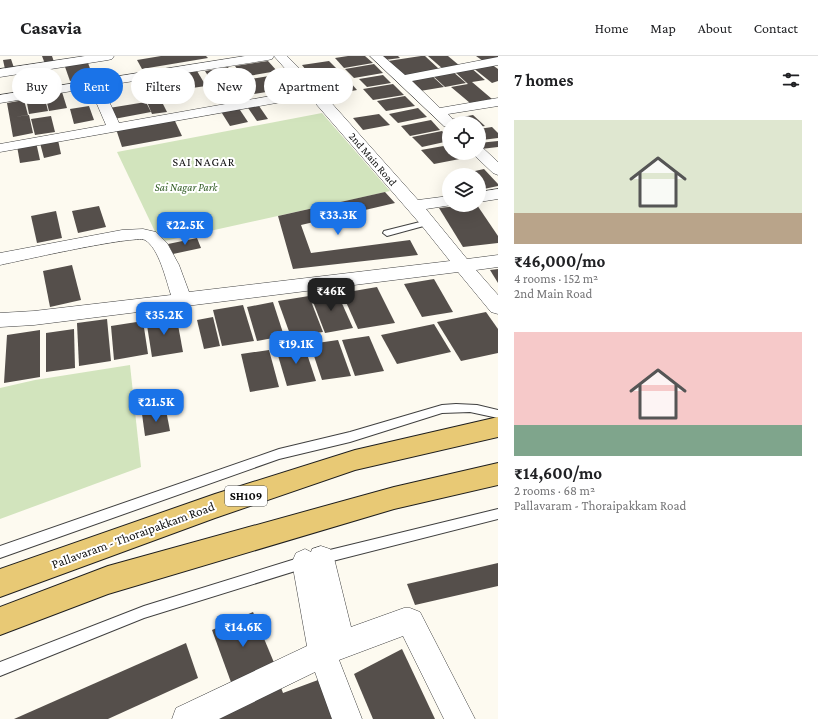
<!DOCTYPE html>
<html lang="en">
<head>
<meta charset="utf-8">
<style>
  body { margin:0; font-family:"Crimson Pro",serif; background:#f6f6f6; color:#202124; height:100vh; display:flex; flex-direction:column; font-size:15px; white-space:nowrap }
  * { box-sizing:border-box; margin:0 }
  p { font-size:13px; color:#757577 }
  .icon { flex:none; width:22px; height:22px; fill:none; stroke:currentColor; stroke-width:2; stroke-linecap:round; stroke-linejoin:round }
  .map { position:relative; flex:1; overflow:hidden }
  .details { display:flex; flex-direction:column; background:#fff; width:320px }
  .details>* { flex:none }
  .banner { position:absolute; left:12px; top:12px; width:380px; height:36px; display:flex; gap:8px }
  .buttons { position:absolute; left:442px; top:60px; display:grid; gap:8px }
  .buttons a { display:grid; place-items:center; width:44px; height:44px; border-radius:50%; background:#fff; box-shadow:0 4px 16px #0002; font-size:20px }
  .price { position:absolute; translate:-50% -34px; padding:0 9px; border-radius:8px; background:#1a73e8; color:#fff; font-size:13px; line-height:26px; filter:drop-shadow(0 1px 2px #0008) }
  .price::after { content:''; position:absolute; left:50%; top:24px; width:12px; height:9px; margin-left:-6px; background:inherit; clip-path:polygon(0 0,100% 0,50% 100%) }
  .price.on { background:#222; color:#fff }
  ul { padding:0; list-style:none }
  li { display:grid; align-content:center; gap:8px; height:212px; padding:0 16px }
  li span { display:grid; place-items:center; height:124px; border-radius:0px; color:#555 }
  li>.icon { margin-inline-start:auto }
  span .icon { width:72px; height:72px; fill:#fffc; stroke-width:1 }
  li b { font-size:17px }
  h2 { display:flex; justify-content:space-between; align-items:center; height:48px; padding:0 16px; font-size:17px }
  .chip { padding:0 14px; border-radius:18px; background:#fff; box-shadow:0 4px 16px #0002; font-size:14px; line-height:36px }
  .chip.on { background:#1a73e8; color:#fff }
  header { display:flex; align-items:center; gap:24px; box-sizing:border-box; height:56px; padding:0 20px; background:#fff; border-bottom:1px solid #e0e0e0 }
  header strong { font-size:19px }
  nav { display:flex; gap:22px; margin-inline-start:auto; font-size:14px }
  main { display:flex; flex:1; min-height:0 }
  .map>svg:first-child { display:block }
</style>
</head>
<body>
<header>
<strong>Casavia</strong>
<nav><a>Home</a><a>Map</a><a>About</a><a>Contact</a></nav>
</header>
<main>
<div class="map">
<svg width="498" height="663" viewBox="0 0 498 663">
  <rect width="100%" height="100%" fill="#fdfaf0"/>
  <g fill="#d2e4bd">
    <polygon points="322,57 390,135 160,186 117,96"/>
    <polygon points="130,309 141,411 0,463 0,332 35,324"/>
  </g>
  <g fill="#554f4b">
    <polygon points="42,0 52,0 54,6 45,8"/>
    <polygon points="161,0 206,0 208,2 142,13 137,4"/>
    <polygon points="348,0 365,0 373,7 344,12 335,2"/>
    <polygon points="381,0 398,0 400,2 385,4"/>
    <polygon points="421,0 425,0 439,13 403,20 388,5"/>
    <polygon points="428,0 448,0 460,10 443,13"/>
    <polygon points="476,0 498,0 498,3 483,5"/>
    <polygon points="11,3 14,12 5,13 3,4"/>
    <polygon points="87,4 93,21 70,25 64,8"/>
    <polygon points="268,5 277,15 243,21 235,10"/>
    <polygon points="329,5 337,13 309,18 302,9"/>
    <polygon points="374,8 383,17 354,22 345,13"/>
    <polygon points="491,8 498,13 498,25 492,27 472,11"/>
    <polygon points="228,11 237,24 213,28 205,15"/>
    <polygon points="470,11 485,24 472,26 492,43 470,47 451,31 468,28 453,14"/>
    <polygon points="340,14 349,24 319,29 310,19"/>
    <polygon points="197,15 206,30 192,32 183,17"/>
    <polygon points="452,15 466,27 445,31 432,19"/>
    <polygon points="182,17 190,32 174,35 166,19"/>
    <polygon points="281,18 291,32 254,38 244,24"/>
    <polygon points="383,19 391,27 367,31 359,23"/>
    <polygon points="431,19 444,31 420,35 407,23"/>
    <polygon points="240,24 251,40 236,43 225,27"/>
    <polygon points="350,26 357,34 331,39 324,30"/>
    <polygon points="225,28 234,43 218,46 209,30"/>
    <polygon points="393,28 404,39 373,44 363,33"/>
    <polygon points="62,36 67,52 49,55 45,39"/>
    <polygon points="44,39 48,55 29,58 26,42"/>
    <polygon points="405,40 415,50 386,55 377,45"/>
    <polygon points="24,44 28,59 14,61 29,59 33,77 13,81 7,47"/>
    <polygon points="161,44 167,56 152,58 147,46"/>
    <polygon points="146,46 151,56 114,63 109,52"/>
    <polygon points="257,47 268,63 257,65 246,49"/>
    <polygon points="89,50 94,64 74,68 70,53"/>
    <polygon points="238,51 248,66 230,70 220,54"/>
    <polygon points="418,52 427,61 398,67 389,58"/>
    <polygon points="379,58 390,69 363,74 353,62"/>
    <polygon points="473,59 485,70 479,71 479,67 455,67 451,63"/>
    <polygon points="51,60 55,76 35,79 31,63"/>
    <polygon points="174,63 182,80 122,91 116,73"/>
    <polygon points="431,64 440,74 410,80 401,70"/>
    <polygon points="492,71 498,77 498,82 482,84 479,81 479,73"/>
    <polygon points="442,75 449,82 449,85 422,91 412,81"/>
    <polygon points="58,84 61,98 44,102 40,87"/>
    <polygon points="498,85 498,91 481,93 479,90 479,87"/>
    <polygon points="36,86 40,104 20,107 17,90"/>
    <polygon points="449,89 449,97 465,97 470,101 434,108 421,94"/>
    <polygon points="484,113 498,128 498,130 479,134 479,119 457,119"/>
    <polygon points="385,136 395,147 301,169 311,197 410,184 418,199 293,213 278,160"/>
    <polygon points="467,149 477,149 498,180 498,187 463,191 439,152"/>
    <polygon points="99,150 106,171 78,177 72,155"/>
    <polygon points="56,155 62,182 37,187 31,160"/>
    <polygon points="197,182 201,192 173,198 168,188"/>
    <polygon points="72,209 81,244 50,251 43,215"/>
    <polygon points="498,213 498,227 490,214"/>
    <polygon points="434,223 453,256 422,261 404,228"/>
    <polygon points="377,231 395,267 358,273 342,237"/>
    <polygon points="336,234 353,272 325,277 310,238"/>
    <polygon points="309,240 323,276 291,281 278,245"/>
    <polygon points="273,246 284,280 257,285 247,251"/>
    <polygon points="243,249 254,285 222,290 213,254"/>
    <polygon points="486,256 498,273 498,297 461,305 437,266"/>
    <polygon points="176,258 183,296 152,301 146,263"/>
    <polygon points="213,261 220,290 204,293 197,264"/>
    <polygon points="107,263 111,305 79,310 77,267"/>
    <polygon points="143,265 148,298 114,304 111,270"/>
    <polygon points="434,268 451,296 397,308 381,279"/>
    <polygon points="74,273 75,312 46,316 46,277"/>
    <polygon points="40,274 40,321 4,327 7,279"/>
    <polygon points="369,280 384,315 355,320 342,284"/>
    <polygon points="338,284 351,320 322,324 310,288"/>
    <polygon points="304,289 316,325 287,330 276,293"/>
    <polygon points="269,294 279,331 250,336 241,298"/>
    <polygon points="166,354 170,375 145,380 142,358"/>
    <polygon points="498,507 498,530 415,549 407,528"/>
    <polygon points="253,556 275,609 232,629 212,574"/>
    <polygon points="186,587 198,622 108,663 14,663"/>
    <polygon points="402,593 435,663 373,663 354,618"/>
    <polygon points="318,624 333,663 205,663 279,626 283,637"/>
  </g>
  <g fill="none" stroke-linecap="round" stroke-linejoin="round">
    <defs>
      <g id="lane">
        <polygon points="428,164 431,164 431,168 387,180 383,177 384,175"/>
        <polygon points="456,348 477,349 498,354 498,362 470,356 442,357 350,386 279,403 0,502 0,490 279,393 350,376 442,349"/>
        <polygon points="498,453 498,463 305,512 144,562 0,620 0,606 144,550 305,500"/>
      </g>
      <g id="street">
        <polygon points="85,0 114,0 112,3 108,4 0,21 0,13"/>
        <path d="M245 0H287L319 33 418 144 449 140V149H452L426 153 467 203 498 199V211L476 214 498 239V258L491 256 458 216 34 269 0 271V257L34 255 171 239C166 224 159 192 145 184 134 179 19 205 0 209V197L122 174 143 173 156 176 167 187 179 209 189 236 450 205 422 170 310 41 0 96V88L106 69 90 32 0 47V39ZM274 0 304 34 119 67 102 30 268 4 272 3Z"/>
        <polygon points="370,0 383,0 405,19 498,1 498,9 412,25 440,52 498,42 498,50 448,58 456,67 449,67 449,71 444,70"/>
        <polygon points="479,92 484,93 498,106 498,119 493,117 474,99 472,97 479,97"/>
        <polygon points="498,133 498,143 479,146 479,136"/>
        <polygon points="321,490 330,493 334,502 351,571 404,552 410,552 420,556 475,663 444,663 403,580 339,604 362,663 332,663 315,616 219,663 172,663 176,652 307,590 292,506 296,497 305,493 311,496 312,493"/>
      </g>
      <g id="primary">
        <polygon points="498,361 498,381 355,414 215,462 0,541 0,513 215,438 355,394"/>
        <polygon points="498,407 498,429 394,453 108,538 0,579 0,551 108,510 394,431"/>
      </g>
    </defs>
    <use href="#lane" stroke="#404040" stroke-width="2"/>
    <use href="#street" stroke="#404040" stroke-width="1"/>
    <use href="#primary" stroke="#1e1e1e" stroke-width="2"/>
    <use href="#lane" fill="#fff" fill-rule="evenodd"/>
    <use href="#street" fill="#fff" fill-rule="evenodd"/>
    <use href="#primary" fill="#e8c975" fill-rule="evenodd"/>
  </g>
  <g text-anchor="middle" dominant-baseline="central" stroke-width="4" stroke-linejoin="round" paint-order="stroke">
    <g font-size="11" fill="#0d0d0d" stroke="#fff">
      <text transform="translate(373 103) rotate(49)">2nd Main Road</text>
    </g>
    <g font-size="11" font-style="italic" fill="#325d25" stroke="#fff">
      <text x="186" y="131">Sai Nagar Park</text>
    </g>
    <g font-size="12" letter-spacing="1" fill="#0d0d0d" stroke="#fff">
      <text x="204" y="106">SAI NAGAR</text>
    </g>
    <rect fill="#fff" stroke="#565656" stroke-width="1" x="225" y="430" width="42" height="20" rx="3"/>
    <g font-size="12" font-weight="bold" fill="#0d0d0d">
      <text x="246" y="440">SH109</text>
    </g>
    <g font-size="13" fill="#0d0d0d" stroke="#fff">
      <text transform="translate(133 479) rotate(-20)">Pallavaram - Thoraipakkam Road</text>
    </g>
  </g>
</svg>
<div class="buttons">
<a><svg class="icon" aria-label="locate" viewBox="0 0 24 24"><circle cx="12" cy="12" r="6"/><path d="M12 2v4M12 18v4M2 12h4M18 12h4"/></svg></a>
<a><svg class="icon" aria-label="layers" viewBox="0 0 24 24"><path d="M12 4l9 5-9 5-9-5zM3 14l9 5 9-5"/></svg></a>
</div>
<b class="price" style="left:338px;top:180px">₹33.3K</b>
<b class="price" style="left:185px;top:190px">₹22.5K</b>
<b class="price on" style="left:331px;top:256px">₹46K</b>
<b class="price" style="left:164px;top:280px">₹35.2K</b>
<b class="price" style="left:296px;top:309px">₹19.1K</b>
<b class="price" style="left:156px;top:367px">₹21.5K</b>
<b class="price" style="left:243px;top:592px">₹14.6K</b>
<div class="banner">
<a class="chip">Buy</a>
<a class="chip on">Rent</a>
<a class="chip">Filters</a>
<a class="chip">New</a>
<a class="chip">Apartment</a>
</div>
</div>
<section class="details">
<h2>7 homes<svg class="icon" aria-label="filters" viewBox="0 0 24 24"><path d="M4 7h16M4 17h16"/><circle cx="9" cy="7" r="2"/><circle cx="15" cy="17" r="2"/></svg></h2>
<ul>
<li><span style="background:linear-gradient(#dfe7d0 75%,#b9a48a 0)"><svg class="icon" aria-label="home" viewBox="0 0 24 24"><path d="M3 11l9-7 9 7M6 9v11h12V9"/></svg></span><div><b>₹46,000/mo</b><p>4 rooms · 152 m²</p><p>2nd Main Road</p></div></li>
<li><span style="background:linear-gradient(#f6c9c9 75%,#7fa58c 0)"><svg class="icon" aria-label="home" viewBox="0 0 24 24"><path d="M3 11l9-7 9 7M6 9v11h12V9"/></svg></span><div><b>₹14,600/mo</b><p>2 rooms · 68 m²</p><p>Pallavaram - Thoraipakkam Road</p></div></li>
</ul>
</section>
</main>
</body>
</html>
